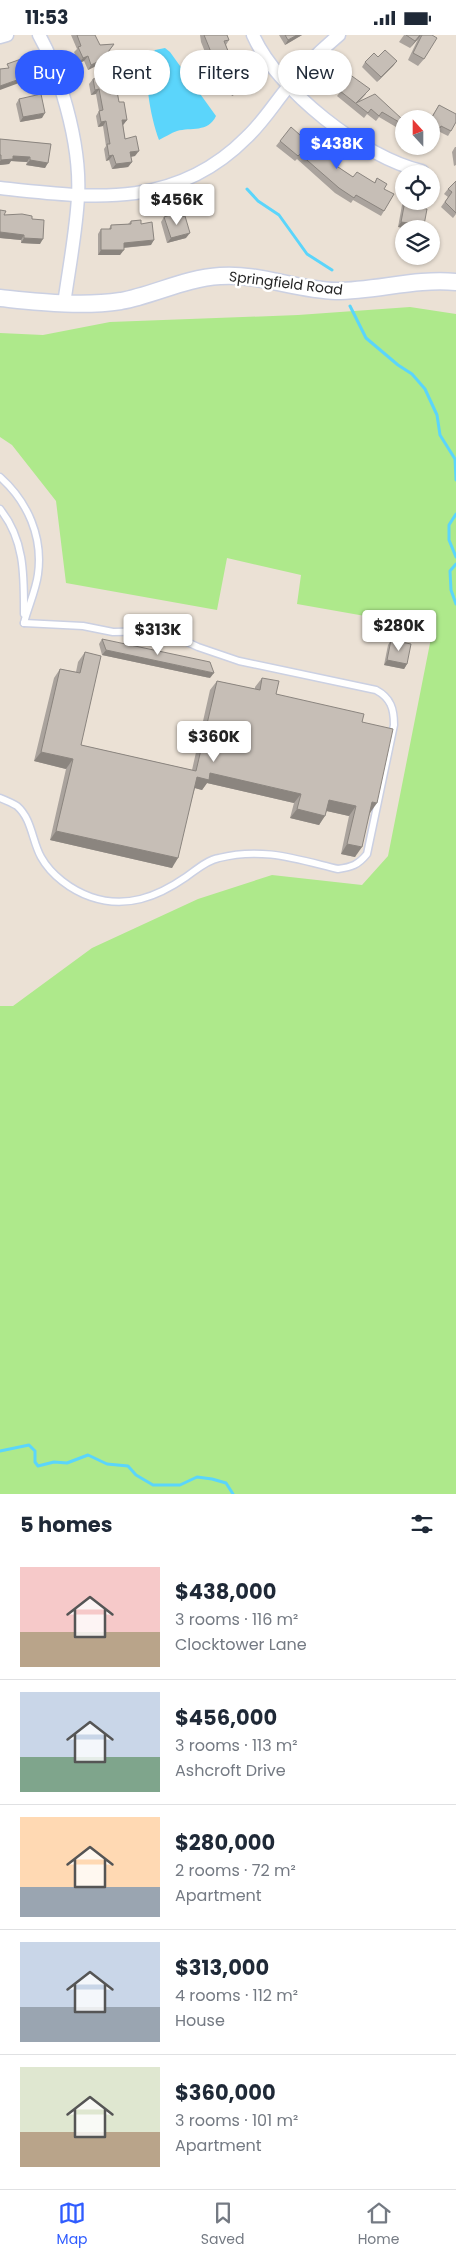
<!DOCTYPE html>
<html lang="en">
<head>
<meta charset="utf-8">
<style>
  body { margin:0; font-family:Poppins,sans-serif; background:#f6f6f7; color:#1f2937; height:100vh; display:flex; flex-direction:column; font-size:19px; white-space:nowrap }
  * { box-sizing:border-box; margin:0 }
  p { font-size:16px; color:#747a83 }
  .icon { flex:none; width:28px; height:28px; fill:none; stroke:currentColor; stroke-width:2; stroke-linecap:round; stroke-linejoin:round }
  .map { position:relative; height:1459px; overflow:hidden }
  .panel { display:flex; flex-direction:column; background:#fff; flex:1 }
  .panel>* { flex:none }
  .guide { position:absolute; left:15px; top:15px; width:426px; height:45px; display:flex; gap:10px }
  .needle { width:32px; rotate:339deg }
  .buttons { position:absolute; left:395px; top:75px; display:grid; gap:10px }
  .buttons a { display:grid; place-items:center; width:45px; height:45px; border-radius:50%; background:#fff; box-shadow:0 1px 4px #0004; font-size:25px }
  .price { position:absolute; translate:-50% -42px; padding:0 11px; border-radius:5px; background:#fff; color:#222; font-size:16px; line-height:32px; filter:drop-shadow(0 1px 2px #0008) }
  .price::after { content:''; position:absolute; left:50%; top:30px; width:15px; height:11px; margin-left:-8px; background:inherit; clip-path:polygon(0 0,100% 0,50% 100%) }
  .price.active { background:#2f5cff; color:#fff }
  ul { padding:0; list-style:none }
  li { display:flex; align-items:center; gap:15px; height:125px; padding:0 20px }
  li+li { border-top:1px solid #e0e1e3 }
  li span { display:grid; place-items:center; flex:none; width:140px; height:100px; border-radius:0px; color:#555 }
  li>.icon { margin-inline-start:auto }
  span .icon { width:60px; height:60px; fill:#fffc; stroke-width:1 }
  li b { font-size:21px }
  h2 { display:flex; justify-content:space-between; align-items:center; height:60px; padding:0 20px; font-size:21px }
  .tag { padding:0 18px; border-radius:22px; background:#fff; box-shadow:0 1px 4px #0004; font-size:18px; line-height:45px }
  .tag.active { background:#2f5cff; color:#fff }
  .status { display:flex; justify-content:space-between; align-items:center; height:35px; padding:0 25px; background:#fff; direction:ltr }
  .status svg { height:14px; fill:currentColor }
  .dock { display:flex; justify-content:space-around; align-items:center; height:70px; border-top:1px solid #e0e1e3; background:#fff; font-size:14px; color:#747a83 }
  .dock a { display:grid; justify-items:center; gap:2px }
  .dock .active { color:#2f5cff }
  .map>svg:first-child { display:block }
</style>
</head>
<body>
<div class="status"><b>11:53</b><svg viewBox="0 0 49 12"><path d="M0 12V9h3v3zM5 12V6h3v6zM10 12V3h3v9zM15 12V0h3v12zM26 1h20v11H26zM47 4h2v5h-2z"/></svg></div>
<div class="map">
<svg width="456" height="1459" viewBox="0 0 456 1459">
  <rect width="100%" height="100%" fill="#ebe1d5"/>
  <polygon fill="#aee98b" points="410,272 456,279 456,1459 0,1459 0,971 13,971 92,913 198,864 272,840 362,850 388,821 433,593 297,569 301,540 227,523 217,575 66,548 56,466 12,410 0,402 0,298 43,300 110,287 298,280"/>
  <path fill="#5bd5fb" d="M165 13 170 17 216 81C208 98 191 92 177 96 171 98 165 102 159 105 151 83 140 34 155 15Z"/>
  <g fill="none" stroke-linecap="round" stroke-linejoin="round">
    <g stroke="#5bd5fb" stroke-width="3">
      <polyline points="247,154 258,166 279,180 307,219 332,235"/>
      <polyline points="350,271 366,303 398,330 412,339 425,354 437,380 440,400 455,424 456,445"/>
      <polyline points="456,479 449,490 449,505 456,522"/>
      <polyline points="456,529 450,536 451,555 456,569"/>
      <polyline points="0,1416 29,1410 35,1416 35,1427 38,1431 54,1427 67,1428 88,1420 107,1429 128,1431 136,1440 153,1450 180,1450 197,1442 212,1444 226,1448 233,1459"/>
    </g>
    <defs>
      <g id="service">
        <path d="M0 442C28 467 43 502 38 539 36 555 28 572 24 588"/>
        <path d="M0 474C25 505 24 541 24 579"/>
        <path d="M0 763C5 765 12 768 17 771 32 784 32 806 41 822 51 840 71 855 91 862 126 874 157 862 186 842 196 835 207 825 219 823 262 812 296 824 338 834 352 832 358 830 367 819L394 690C394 674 391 663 376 655L239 626 198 612 163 596 113 597 83 591 24 588"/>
      </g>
      <g id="minor">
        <path d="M39 0C50 19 57 39 63 60 73 93 80 128 78 162 76 198 69 233 64 269"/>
        <path d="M253 0C277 55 364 123 422 136"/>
        <polyline points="0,2 7,0"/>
        <path d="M0 153C92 163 175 175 247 102 263 87 274 69 288 52 302 34 321 15 339 0"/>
      </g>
      <path id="tertiary" d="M0 263C40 267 81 272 121 266 154 260 185 243 220 241 259 238 296 255 336 256 376 256 416 243 456 247"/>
    </defs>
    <use href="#service" stroke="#cbd0e2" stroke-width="9"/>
    <use href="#minor" stroke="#cbd0e2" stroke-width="15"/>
    <use href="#tertiary" stroke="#cbd0e2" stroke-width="19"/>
    <use href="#service" stroke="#fff" stroke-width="6"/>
    <use href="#minor" stroke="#fff" stroke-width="12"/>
    <use href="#tertiary" stroke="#fff" stroke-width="16"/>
  </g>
  <g fill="#aaa39d">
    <polygon points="71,0 95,0 100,10 114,9 105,22 106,23 102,28 88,35 84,26 79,28 74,17 77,14"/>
    <polygon points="200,0 227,0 229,5 226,10 228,16 225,21 209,27 201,7"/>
    <polygon points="279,0 302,0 285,10"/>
    <polygon points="404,0 422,0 424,24 418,31 408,25 418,4 410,13 399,7"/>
    <polygon points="378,22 397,26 393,31 377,47 362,32 365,27"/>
    <polygon points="246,35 243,40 245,53 232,61 219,41 223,36"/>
    <polygon points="333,43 366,59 359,67 402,84 396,92 379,82 376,86 367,79 364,83 337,61 340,57 330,48"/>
    <polygon points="93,44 119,67 127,85 123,90 125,104 135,121 131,122 132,127 128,132 112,134 109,125 106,126 104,114 106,111 103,91 98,92 96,81 99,76 96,59 91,60 89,49"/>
    <polygon points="19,64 42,83 20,87 16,69"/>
    <polygon points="439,70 451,96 448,101 438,96 436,98 431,96 431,84 430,84"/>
    <polygon points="300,100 330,116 327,120 335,130 353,142 374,148 377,143 384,154 384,176 381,181 353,165 351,168 335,158 297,124 295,126 276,111 280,106"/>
    <polygon points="0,104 51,109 45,133 26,130 27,127 11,126 9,129 0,130"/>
    <polygon points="455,112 456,112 456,130 454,131 452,117"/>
    <polygon points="456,146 456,179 453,183 441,172 448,162 444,159 448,154"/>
    <polygon points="404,166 413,166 416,172 422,194 411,194 398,192 402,170"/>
    <polygon points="0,175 4,180 32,184 40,209 21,208 21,205 0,203"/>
    <polygon points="164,182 175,183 186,203 167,208 161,187"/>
    <polygon points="131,186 141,189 151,210 124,213 120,220 98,220 98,199 101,194 109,194 111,190 128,189"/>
    <polygon points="102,604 210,643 102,620 99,609"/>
    <polygon points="391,605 407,629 404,634 384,630 388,610"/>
    <polygon points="85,617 81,710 192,735 210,655 217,646 255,654 255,652 262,643 276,659 362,687 370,778 355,822 341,819 349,781 327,776 319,790 290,783 294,768 207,748 202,755 195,753 172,833 50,805 66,734 34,726 54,643 60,634 76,637 78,627"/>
  </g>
  <g fill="#8b857f">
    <polygon points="297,0 302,0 285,10 288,5"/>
    <polygon points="420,0 421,0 418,4 410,13 415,6"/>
    <polygon points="114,9 102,25 106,23 102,28 88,35 91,30"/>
    <polygon points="228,16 225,21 209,27 213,22"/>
    <polygon points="88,21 84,26 79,28 83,23"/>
    <polygon points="397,26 393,31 377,47 381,42"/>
    <polygon points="31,40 27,45 0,55 0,51"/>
    <polygon points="248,48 245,53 232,61 235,56"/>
    <polygon points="99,54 96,59 91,60 95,55"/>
    <polygon points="45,78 42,83 20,87 23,82"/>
    <polygon points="122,85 127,85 123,90 119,90"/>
    <polygon points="106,86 103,91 98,92 101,87"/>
    <polygon points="139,116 135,121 127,122 130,117"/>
    <polygon points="113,120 109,125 106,126 109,121"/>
    <polygon points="13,121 30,122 27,127 11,126 9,129 0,130 0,126 1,125"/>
    <polygon points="30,125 48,128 45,133 26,130"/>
    <polygon points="132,127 128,132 112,134 116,129"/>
    <polygon points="401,187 424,190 422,194 411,194 398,192"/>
    <polygon points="0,197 24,200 21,205 0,203"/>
    <polygon points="190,198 186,203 167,208 171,203"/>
    <polygon points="24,203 43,204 40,209 21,208"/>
    <polygon points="154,205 151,210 120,213 124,208"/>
    <polygon points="101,215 124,215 120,220 98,220"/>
    <polygon points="106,615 214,638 210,643 102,620"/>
    <polygon points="387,625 407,629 404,634 384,630"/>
    <polygon points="41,717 73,724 66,734 34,726"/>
    <polygon points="210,738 301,759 294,768 207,748 202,755 191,752 197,742"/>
    <polygon points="329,765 356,771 349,781 322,775"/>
    <polygon points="372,767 377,768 370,778 365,777"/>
    <polygon points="297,774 325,781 319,790 290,783"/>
    <polygon points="56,796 178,823 172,833 50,805"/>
    <polygon points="347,809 362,812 355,822 341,819"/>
  </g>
  <g fill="#c6beb6" stroke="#8b857f">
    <polygon points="77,0 95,0 100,10 114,9 105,21 106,23 91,30 88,21 83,23 78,12 81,11"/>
    <polygon points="204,0 227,0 229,5 224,6 228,16 213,22"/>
    <polygon points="285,0 297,0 288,5"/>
    <polygon points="406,0 420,0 415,6"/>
    <polygon points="422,0 432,0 437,3 424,24 413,18"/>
    <polygon points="385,15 397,26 381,42 365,27 374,18 378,22"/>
    <polygon points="24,23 31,40 0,51 0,34 9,33 7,29"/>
    <polygon points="240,25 246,35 242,38 248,48 235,56 223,36"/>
    <polygon points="342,34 370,54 356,68 375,59 402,84 399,87 382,77 379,81 371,74 368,78 340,56 343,52 333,43"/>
    <polygon points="114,40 119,67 124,67 127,85 122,85 125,104 136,101 139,116 130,117 132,127 116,129 113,120 109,121 107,109 110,109 106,86 101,87 99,76 103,75 99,54 95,55 93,44"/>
    <polygon points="41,59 45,78 23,82 19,64"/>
    <polygon points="439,70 456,79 456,87 451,96 441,91 440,93 431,89 431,84"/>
    <polygon points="291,92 300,100 304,95 330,116 327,120 336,128 335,130 353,142 357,137 375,148 377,143 387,149 384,154 394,159 384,176 356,160 354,163 339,153 300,119 298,121 280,106"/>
    <polygon points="0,104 51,109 48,128 30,125 30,122 13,121 13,124 1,125 1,120 0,120"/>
    <polygon points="456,146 456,178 445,167 452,157 448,154"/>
    <polygon points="405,166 417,167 416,172 427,174 424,190 401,187"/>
    <polygon points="0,175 6,176 4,180 22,179 32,181 32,184 44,185 43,204 24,203 24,200 0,197"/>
    <polygon points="174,179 175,183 185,181 190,198 171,203 164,182"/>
    <polygon points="141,185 141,189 152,187 154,205 124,208 124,215 101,215 101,194 111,194 111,190 131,189 131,186"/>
    <polygon points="102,604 210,627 214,638 106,615"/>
    <polygon points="391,605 411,609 407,629 387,625"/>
    <polygon points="85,617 101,621 81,710 196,736 217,646 260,655 262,643 279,646 276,659 364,679 362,687 393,694 377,768 372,767 362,812 347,809 356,771 329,765 325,781 297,774 301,759 210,738 209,745 197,742 178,823 56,796 73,724 41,717 60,634 80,638"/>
  </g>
  <g text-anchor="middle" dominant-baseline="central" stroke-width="5" stroke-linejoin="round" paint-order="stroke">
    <g font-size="14" fill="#262626" stroke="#fff">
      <text transform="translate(286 248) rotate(7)">Springfield Road</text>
    </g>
  </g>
</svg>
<div class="buttons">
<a><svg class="needle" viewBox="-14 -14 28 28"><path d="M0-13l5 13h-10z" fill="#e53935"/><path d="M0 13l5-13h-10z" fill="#747a83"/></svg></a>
<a><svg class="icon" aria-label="locate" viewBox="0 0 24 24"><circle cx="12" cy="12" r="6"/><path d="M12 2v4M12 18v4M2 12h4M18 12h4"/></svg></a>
<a><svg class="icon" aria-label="layers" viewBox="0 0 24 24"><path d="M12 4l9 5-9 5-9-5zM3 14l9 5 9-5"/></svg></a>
</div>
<b class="price active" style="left:337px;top:135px">$438K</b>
<b class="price" style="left:177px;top:191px">$456K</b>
<b class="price" style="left:399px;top:617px">$280K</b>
<b class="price" style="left:158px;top:621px">$313K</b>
<b class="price" style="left:214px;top:728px">$360K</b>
<div class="guide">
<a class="tag active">Buy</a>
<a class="tag">Rent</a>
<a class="tag">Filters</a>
<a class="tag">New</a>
</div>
</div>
<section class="panel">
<h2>5 homes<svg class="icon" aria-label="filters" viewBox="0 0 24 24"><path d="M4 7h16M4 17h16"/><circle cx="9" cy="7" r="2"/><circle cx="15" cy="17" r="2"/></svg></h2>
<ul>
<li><span style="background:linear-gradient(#f6c9c9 65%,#b9a48a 0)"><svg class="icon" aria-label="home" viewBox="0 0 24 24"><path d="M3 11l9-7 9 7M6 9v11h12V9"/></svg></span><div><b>$438,000</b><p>3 rooms · 116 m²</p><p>Clocktower Lane</p></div></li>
<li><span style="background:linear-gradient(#c9d6e8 65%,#7fa58c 0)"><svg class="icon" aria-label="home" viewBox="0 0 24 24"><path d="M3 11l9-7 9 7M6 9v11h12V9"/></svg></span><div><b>$456,000</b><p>3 rooms · 113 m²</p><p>Ashcroft Drive</p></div></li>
<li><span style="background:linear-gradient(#ffd9b3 70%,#9aa5b1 0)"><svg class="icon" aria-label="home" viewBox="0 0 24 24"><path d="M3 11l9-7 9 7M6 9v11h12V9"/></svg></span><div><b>$280,000</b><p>2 rooms · 72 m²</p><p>Apartment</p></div></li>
<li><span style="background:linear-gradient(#c9d6e8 65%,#9aa5b1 0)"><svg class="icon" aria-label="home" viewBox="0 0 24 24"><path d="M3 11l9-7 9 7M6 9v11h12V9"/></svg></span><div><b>$313,000</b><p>4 rooms · 112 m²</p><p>House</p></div></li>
<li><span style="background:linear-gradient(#dfe7d0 65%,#b9a48a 0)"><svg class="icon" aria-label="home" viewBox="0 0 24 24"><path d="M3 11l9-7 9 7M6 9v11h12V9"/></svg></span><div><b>$360,000</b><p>3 rooms · 101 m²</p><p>Apartment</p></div></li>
</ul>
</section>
<nav class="dock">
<a class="active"><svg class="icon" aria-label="map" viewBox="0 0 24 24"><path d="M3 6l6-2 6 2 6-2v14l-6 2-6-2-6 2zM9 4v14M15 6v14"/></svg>Map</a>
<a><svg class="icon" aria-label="saved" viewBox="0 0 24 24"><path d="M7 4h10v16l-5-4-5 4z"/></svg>Saved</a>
<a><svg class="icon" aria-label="home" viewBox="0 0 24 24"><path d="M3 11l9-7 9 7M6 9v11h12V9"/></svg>Home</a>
</nav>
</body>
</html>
